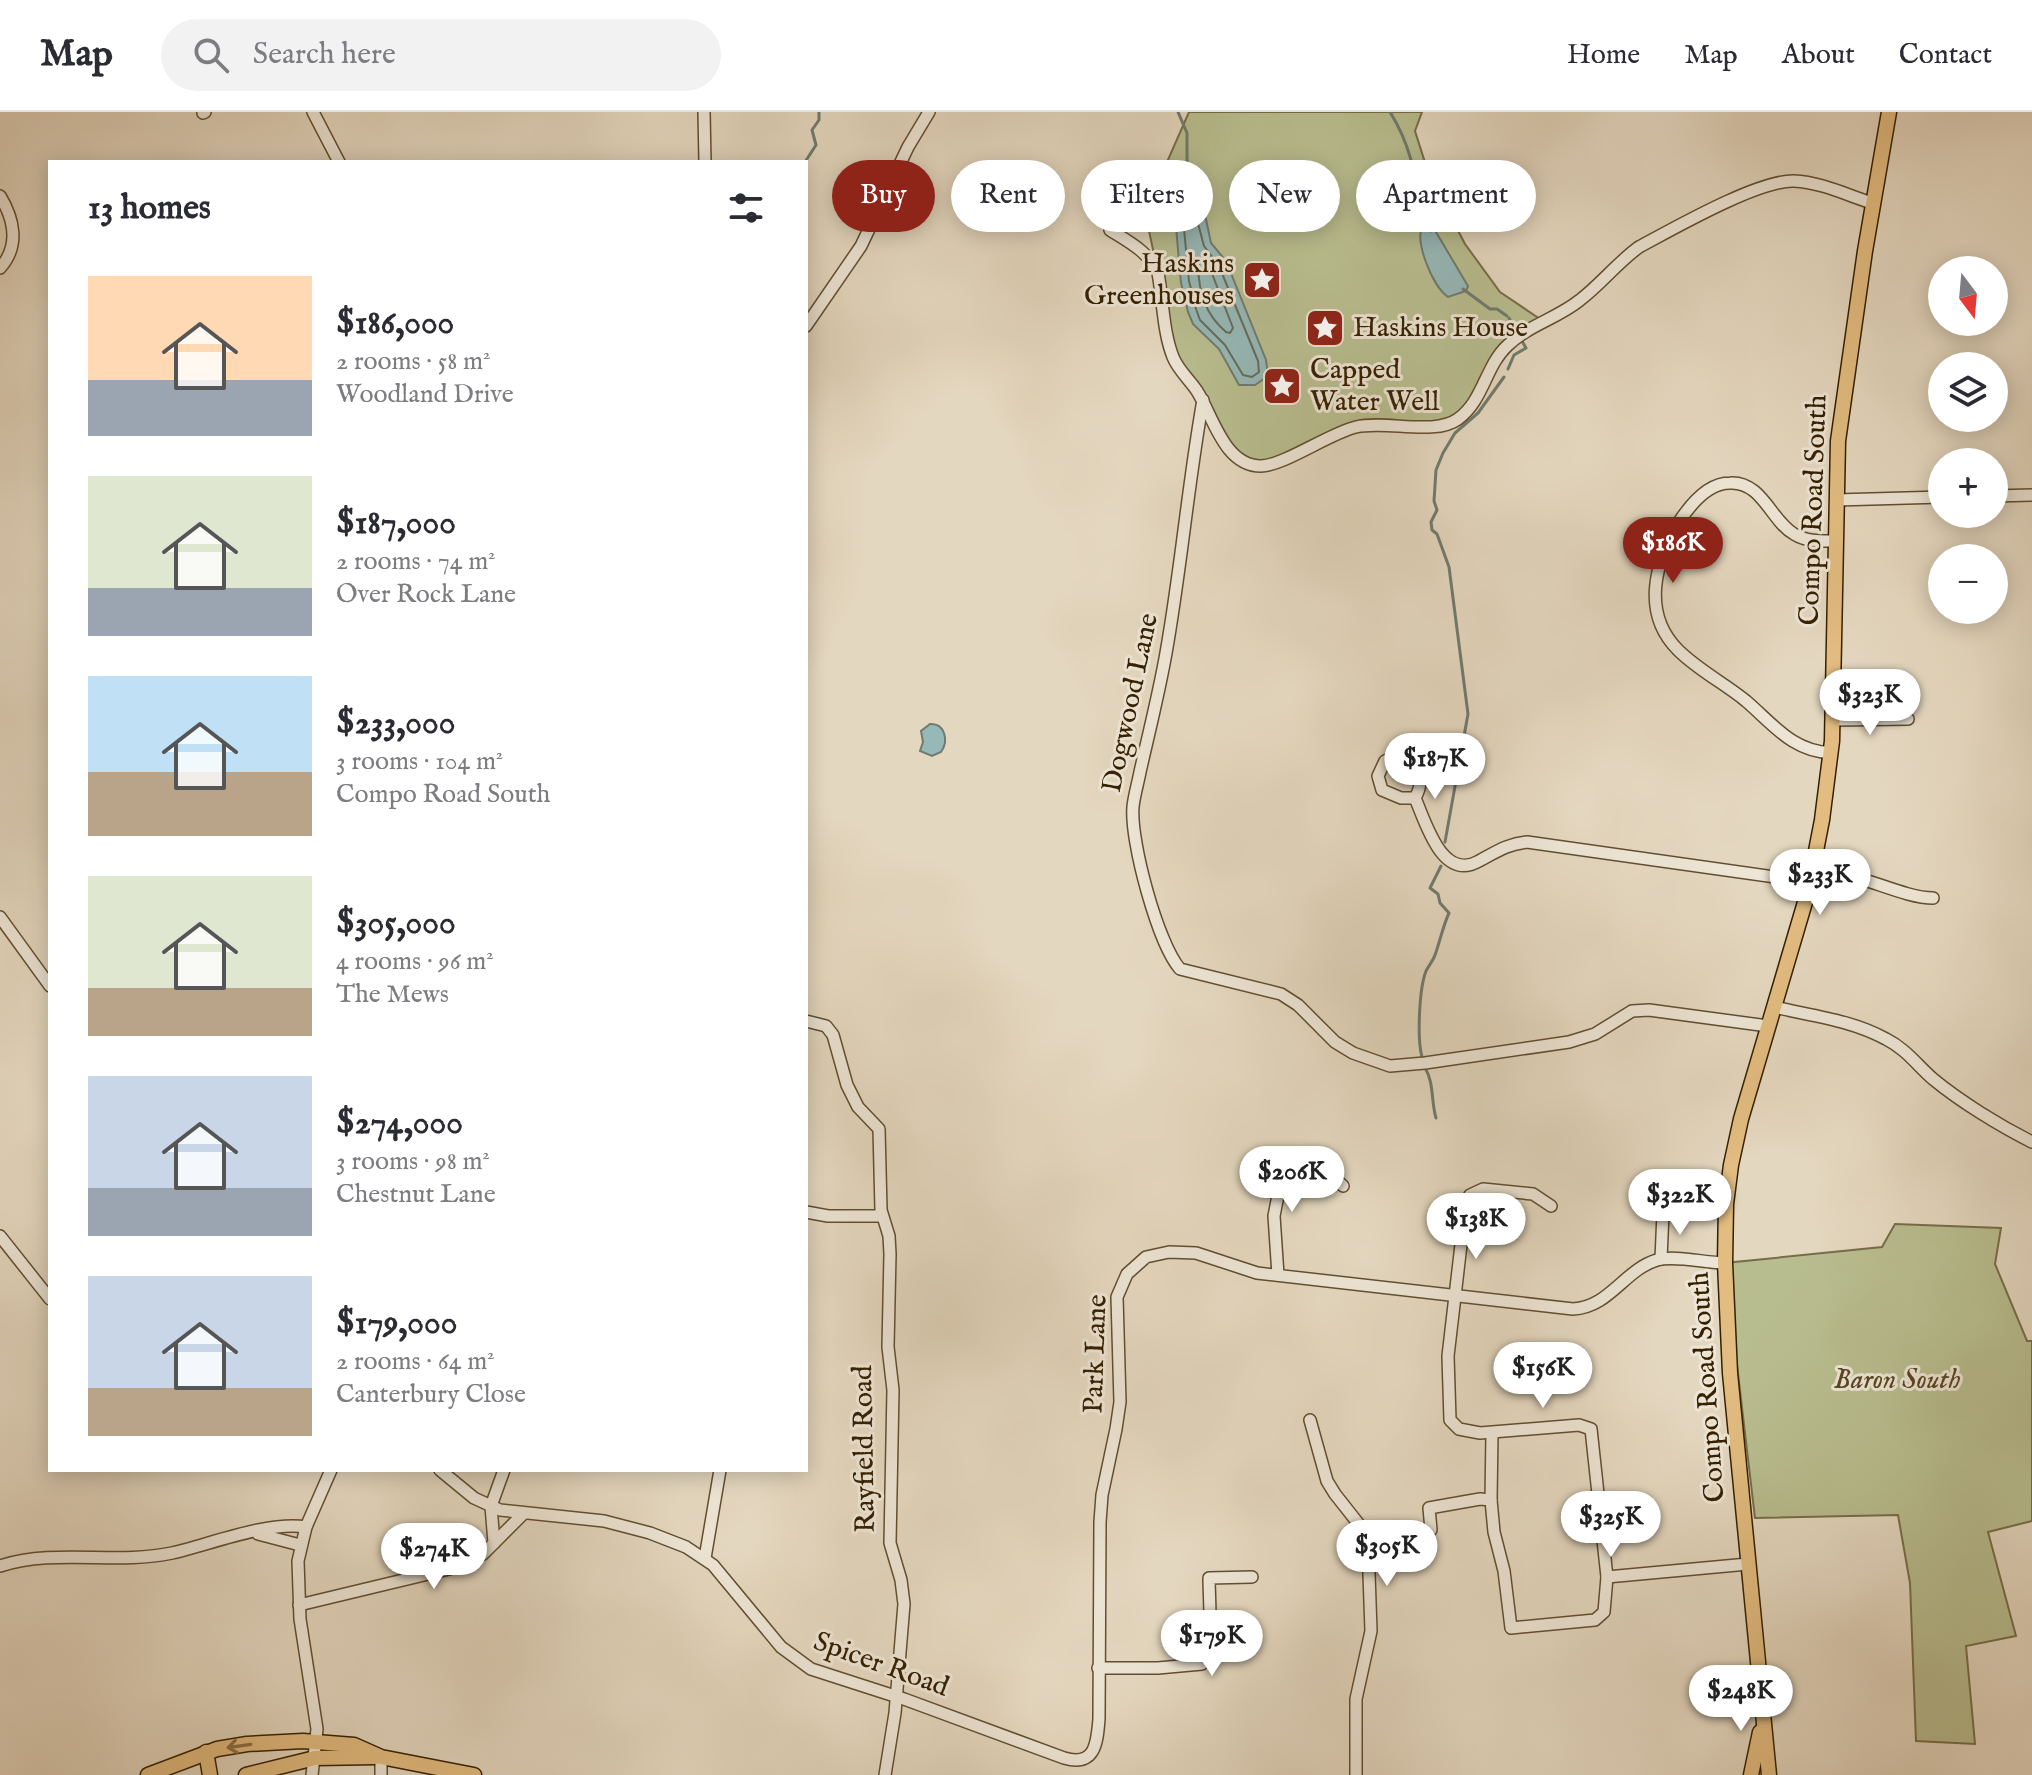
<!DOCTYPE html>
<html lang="en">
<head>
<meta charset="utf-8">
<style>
  body { margin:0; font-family:"IM FELL English",serif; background:#f2f2f3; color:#2b2b33; height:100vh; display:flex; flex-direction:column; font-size:30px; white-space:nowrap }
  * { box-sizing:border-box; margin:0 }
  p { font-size:26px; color:#7c7c81 }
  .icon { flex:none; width:44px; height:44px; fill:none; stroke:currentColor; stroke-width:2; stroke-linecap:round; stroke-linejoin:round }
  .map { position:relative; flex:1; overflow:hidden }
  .details { position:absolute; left:48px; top:48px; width:760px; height:1312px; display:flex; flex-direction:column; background:#fff; border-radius:0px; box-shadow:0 4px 20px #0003 }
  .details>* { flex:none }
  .banner { position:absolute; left:832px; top:48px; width:760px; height:72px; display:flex; gap:16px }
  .needle { width:52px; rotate:164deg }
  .buttons { position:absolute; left:1928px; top:144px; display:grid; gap:16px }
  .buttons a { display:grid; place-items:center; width:80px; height:80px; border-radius:50%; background:#fff; box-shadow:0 4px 20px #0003; font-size:40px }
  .price { position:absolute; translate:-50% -68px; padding:0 18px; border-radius:28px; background:#fff; color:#222; font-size:26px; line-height:52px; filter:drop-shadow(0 2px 4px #0008) }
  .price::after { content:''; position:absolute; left:50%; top:48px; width:24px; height:18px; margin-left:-12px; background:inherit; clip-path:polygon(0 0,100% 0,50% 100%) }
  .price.on { background:#8f2418; color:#fff }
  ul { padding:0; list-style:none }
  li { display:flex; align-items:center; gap:24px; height:200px; padding:0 40px }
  li span { display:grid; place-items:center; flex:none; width:224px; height:160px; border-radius:0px; color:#555 }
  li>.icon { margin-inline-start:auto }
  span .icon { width:96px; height:96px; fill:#fffc; stroke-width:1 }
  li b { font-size:34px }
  h2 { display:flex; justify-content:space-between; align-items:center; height:96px; padding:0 40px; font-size:34px }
  .pill { padding:0 28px; border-radius:36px; background:#fff; box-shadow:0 4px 20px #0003; font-size:28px; line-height:72px }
  .pill.on { background:#8f2418; color:#fff }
  header { display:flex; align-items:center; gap:48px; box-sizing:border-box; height:112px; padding:0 40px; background:#fff; border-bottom:2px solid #e1e1e2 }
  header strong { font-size:38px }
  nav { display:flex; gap:44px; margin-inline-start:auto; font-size:28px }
  .search { width:560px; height:72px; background:#f2f2f3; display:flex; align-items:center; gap:20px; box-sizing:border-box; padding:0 28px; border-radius:44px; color:#7c7c81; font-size:30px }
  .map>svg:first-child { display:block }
</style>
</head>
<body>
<header>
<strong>Map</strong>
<div class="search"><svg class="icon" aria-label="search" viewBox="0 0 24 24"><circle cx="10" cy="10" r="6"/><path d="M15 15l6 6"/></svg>Search here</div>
<nav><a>Home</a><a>Map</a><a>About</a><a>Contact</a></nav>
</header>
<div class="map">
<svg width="2032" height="1663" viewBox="0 0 2032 1663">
  <rect width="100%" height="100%" fill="#e4d7bf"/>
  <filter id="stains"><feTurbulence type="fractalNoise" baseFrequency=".0025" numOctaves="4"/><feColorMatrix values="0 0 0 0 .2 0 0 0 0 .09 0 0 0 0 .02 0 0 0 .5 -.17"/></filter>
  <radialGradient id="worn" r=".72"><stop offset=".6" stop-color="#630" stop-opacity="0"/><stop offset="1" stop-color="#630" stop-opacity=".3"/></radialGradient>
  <g fill="#b8bd8f" stroke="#766e48" stroke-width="2">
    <polygon points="1189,0 1422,0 1415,19 1429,63 1465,132 1500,180 1543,209 1499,243 1456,309 1361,314 1272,352 1244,350 1178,255 1145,100"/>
    <polygon points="1895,1112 2001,1116 1995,1152 2027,1229 2032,1229 2032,1409 1988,1420 2016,1524 1966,1534 1975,1632 1916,1629 1910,1471 1898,1403 1755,1406 1725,1151 1882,1135"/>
  </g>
  <g fill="#96b8b7" stroke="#6f7b6e" stroke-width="2">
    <polygon points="1186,89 1203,93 1211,131 1226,149 1266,248 1268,264 1255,273 1239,273 1219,237 1193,212 1188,200 1181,171 1176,115"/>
    <path d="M1422 115H1433L1468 174 1466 179 1448 185C1433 175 1415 131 1422 115Z"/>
    <path d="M930 612C945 611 949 629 941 640L932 644 920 639 923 630 921 619Z"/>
  </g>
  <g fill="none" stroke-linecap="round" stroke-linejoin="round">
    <g stroke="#666c5c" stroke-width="2">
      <polygon points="1192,101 1196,104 1204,134 1219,154 1258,249 1259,260 1252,265 1243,263 1225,233 1200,208 1196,197 1189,169 1184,117"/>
      <path d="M1200 150 1204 151 1211 159 1233 216 1230 221 1226 220C1205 202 1199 181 1198 154Z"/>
    </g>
    <g stroke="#6f7b6e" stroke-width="3">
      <polyline points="1178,0 1187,21 1187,50 1192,66 1194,91"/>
      <path d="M1390 0C1408 29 1417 60 1417 95L1426 103 1431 119"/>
      <polyline points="805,50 816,33 812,18 819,8 819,0"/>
      <polyline points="1463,177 1490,197 1497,197 1507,204"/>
      <polyline points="1509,206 1516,221"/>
      <polyline points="1508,257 1514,243 1526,236 1522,229"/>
      <polyline points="1445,730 1468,602 1449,455 1437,422 1432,418 1431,410 1437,398 1434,389 1436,358 1443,341 1455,321 1478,301 1504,265"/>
      <path d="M1422 945C1417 927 1419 877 1426 859 1429 853 1433 849 1435 843 1440 829 1443 814 1449 801L1440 791 1438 782 1430 776 1441 754"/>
      <path d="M1425 956C1434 970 1431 989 1436 1006"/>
    </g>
    <defs>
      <g id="minor">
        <polyline points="313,0 339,50"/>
        <polyline points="704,0 705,50"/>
        <polyline points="203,1 205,0"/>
        <path d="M0 84C14 107 20 134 0 156"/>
        <path d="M1110 118C1129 130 1149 140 1158 161 1163 188 1163 220 1173 245 1178 258 1190 268 1197 279 1213 304 1224 354 1261 354 1283 354 1330 321 1356 315 1385 308 1435 324 1458 307 1484 288 1485 254 1508 233 1529 213 1558 206 1580 188 1601 172 1617 151 1639 135 1673 117 1758 68 1794 69 1820 70 1847 83 1872 91"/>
        <polyline points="806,214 861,134 908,35 929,0"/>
        <path d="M1203 288C1188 372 1181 457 1166 541 1159 581 1149 620 1140 660 1138 671 1134 684 1133 695 1130 729 1158 832 1180 857L1281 882 1298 893 1335 930 1353 941 1390 954 1425 951 1569 930 1595 922 1632 899 1649 898 1768 914"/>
        <polyline points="1994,384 2032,383"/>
        <polyline points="1836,388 1942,385"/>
        <polyline points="1833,608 1908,607"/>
        <path d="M1831 641C1792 639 1774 613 1746 589 1724 571 1698 558 1678 538 1641 501 1655 450 1679 410 1690 393 1708 371 1730 371 1762 369 1771 409 1794 422 1807 430 1822 429 1836 429"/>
        <path d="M1415 686C1429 662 1413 636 1385 649L1378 664 1382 678 1401 686H1415C1426 711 1442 770 1479 749 1496 740 1507 732 1527 730L1810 770"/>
        <path d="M1813 760C1828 763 1843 763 1858 766 1880 772 1911 786 1933 786"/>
        <polyline points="0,805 50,874"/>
        <path d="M1774 895C1813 904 1851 908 1886 927 1906 937 1917 953 1933 967 1961 990 2000 1014 2032 1030"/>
        <polyline points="806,909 826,914 833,923 847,973 858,995 879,1017 881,1098 889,1124 890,1142 888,1235 893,1278 890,1431 901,1468 904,1492 895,1601 885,1663"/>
        <polyline points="1551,1094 1533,1082 1483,1077 1470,1083 1466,1090 1448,1244 1450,1308 1459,1317 1480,1321 1579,1313 1591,1317 1607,1465"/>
        <polyline points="806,1100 828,1104 882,1104"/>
        <polyline points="0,1124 50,1187"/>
        <polyline points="1661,1147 1663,1101"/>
        <path d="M1278 1163 1274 1104 1280 1073C1296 1053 1326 1056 1343 1074"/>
        <polyline points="1310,1308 1327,1369 1335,1382 1361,1415 1368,1433 1371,1519 1356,1587 1356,1663"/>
        <polyline points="1492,1321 1491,1388 1494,1420 1504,1459 1511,1516 1595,1508 1604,1500 1607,1465 1748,1452"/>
        <path d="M440 1358 474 1386 500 1398 604 1409 650 1421 686 1435 713 1453 781 1535 811 1557 904 1587 1064 1646C1095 1655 1097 1632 1099 1607L1100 1410 1102 1383 1116 1317 1120 1290 1117 1185 1127 1162 1146 1145 1169 1140 1196 1141 1257 1161 1573 1197C1610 1195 1624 1158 1657 1148 1674 1143 1706 1151 1725 1151"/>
        <polyline points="1431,1418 1429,1396 1480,1387 1491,1388"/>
        <polyline points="258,1422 300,1433"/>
        <polyline points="494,1431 523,1402"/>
        <polyline points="705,1446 720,1358"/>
        <path d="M0 1454C56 1436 115 1453 172 1441 211 1432 268 1409 306 1415"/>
        <polyline points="299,1493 449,1457 483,1442 494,1431 491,1394 504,1358"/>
        <path d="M1098 1556H1158L1202 1552C1214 1535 1209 1488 1209 1466L1252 1465"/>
        <polyline points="381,1645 381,1663"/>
        <polyline points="312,1663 317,1617 300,1507 298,1449 306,1415 331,1358"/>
      </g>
      <g id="major">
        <polyline points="206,1640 210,1663"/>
        <polyline points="148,1663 217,1637 247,1632 303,1629 354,1633 381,1645 474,1663"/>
        <polyline points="246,1663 315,1646 376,1645"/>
        <polyline points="1751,1663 1760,1620"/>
        <polyline points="1769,1663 1730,1261 1725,1151 1726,1092 1731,1053 1741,1007 1808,780 1822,708 1832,629 1838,329 1865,139 1889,0"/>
      </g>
    </defs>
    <use href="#minor" stroke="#614e30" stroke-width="14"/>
    <use href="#major" stroke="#352000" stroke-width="17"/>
    <use href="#minor" stroke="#ede5d5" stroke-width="11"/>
    <use href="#major" stroke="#e2bc80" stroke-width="14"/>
  </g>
  <defs><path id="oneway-shaft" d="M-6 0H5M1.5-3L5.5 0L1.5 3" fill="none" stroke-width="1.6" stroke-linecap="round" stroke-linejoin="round" transform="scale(2)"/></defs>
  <use stroke="#8c6e40" href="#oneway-shaft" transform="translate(239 1634) rotate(172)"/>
  <defs>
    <symbol id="sight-square" viewBox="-11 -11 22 22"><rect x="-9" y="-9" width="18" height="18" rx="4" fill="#8f2418" stroke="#ede5d5"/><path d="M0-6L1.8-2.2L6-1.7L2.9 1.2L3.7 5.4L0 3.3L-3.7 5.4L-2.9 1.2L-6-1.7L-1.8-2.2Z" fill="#fff"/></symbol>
  </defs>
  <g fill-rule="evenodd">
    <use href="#sight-square" x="1240" y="146" width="44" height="44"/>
    <use href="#sight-square" x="1303" y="194" width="44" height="44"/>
    <use href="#sight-square" x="1260" y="252" width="44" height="44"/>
  </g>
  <g text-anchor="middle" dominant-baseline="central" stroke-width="6" stroke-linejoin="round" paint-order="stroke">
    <g font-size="28" fill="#352000" stroke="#ede5d5" text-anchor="start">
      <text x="1234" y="152" text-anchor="end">Haskins<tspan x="1234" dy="32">Greenhouses</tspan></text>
      <text x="1353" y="216">Haskins House</text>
      <text x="1310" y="258">Capped<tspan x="1310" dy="32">Water Well</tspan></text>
    </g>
    <g font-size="28" fill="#352000" stroke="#ede5d5">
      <text transform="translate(1814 398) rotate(-88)">Compo Road South</text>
      <text transform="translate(1131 591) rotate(-78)">Dogwood Lane</text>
      <text transform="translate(1096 1242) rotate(-88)">Park Lane</text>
      <text transform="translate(1708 1275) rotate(-94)">Compo Road South</text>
      <text transform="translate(865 1337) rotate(-91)">Rayfield Road</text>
      <text transform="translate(881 1553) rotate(20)">Spicer Road</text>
    </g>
    <g font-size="28" font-style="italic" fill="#564724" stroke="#ede5d5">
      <text x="1897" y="1268">Baron South</text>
    </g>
  </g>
  <rect width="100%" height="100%" filter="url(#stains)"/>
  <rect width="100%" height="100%" fill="url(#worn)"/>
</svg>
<div class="buttons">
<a><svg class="needle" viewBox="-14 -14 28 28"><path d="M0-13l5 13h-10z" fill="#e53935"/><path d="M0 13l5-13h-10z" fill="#7c7c81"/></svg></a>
<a><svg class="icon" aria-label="layers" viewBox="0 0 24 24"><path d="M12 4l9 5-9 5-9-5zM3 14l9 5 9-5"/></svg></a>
<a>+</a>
<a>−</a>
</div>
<b class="price on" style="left:1673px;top:473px">$186K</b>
<b class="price" style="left:1870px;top:625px">$323K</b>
<b class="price" style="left:1435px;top:689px">$187K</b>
<b class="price" style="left:1820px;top:805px">$233K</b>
<b class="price" style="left:1292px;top:1102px">$206K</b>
<b class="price" style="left:1680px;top:1125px">$322K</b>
<b class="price" style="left:1476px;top:1149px">$138K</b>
<b class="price" style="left:1543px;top:1298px">$156K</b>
<b class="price" style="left:1611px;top:1447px">$325K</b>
<b class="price" style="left:1387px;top:1476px">$305K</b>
<b class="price" style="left:434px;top:1479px">$274K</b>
<b class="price" style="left:1212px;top:1566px">$179K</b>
<b class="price" style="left:1741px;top:1621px">$248K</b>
<div class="banner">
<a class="pill on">Buy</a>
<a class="pill">Rent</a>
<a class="pill">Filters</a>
<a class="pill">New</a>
<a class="pill">Apartment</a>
</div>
<section class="details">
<h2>13 homes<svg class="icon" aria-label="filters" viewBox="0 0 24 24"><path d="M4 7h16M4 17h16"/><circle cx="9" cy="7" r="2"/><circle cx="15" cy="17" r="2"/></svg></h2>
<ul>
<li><span style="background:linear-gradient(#ffd9b3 65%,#9aa5b1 0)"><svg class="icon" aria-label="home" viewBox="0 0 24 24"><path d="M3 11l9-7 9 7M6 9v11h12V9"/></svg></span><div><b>$186,000</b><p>2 rooms · 58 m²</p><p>Woodland Drive</p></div></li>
<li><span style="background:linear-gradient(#dfe7d0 70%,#9aa5b1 0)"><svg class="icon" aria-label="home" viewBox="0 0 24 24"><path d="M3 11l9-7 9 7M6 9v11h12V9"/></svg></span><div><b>$187,000</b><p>2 rooms · 74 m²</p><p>Over Rock Lane</p></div></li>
<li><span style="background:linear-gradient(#bfe0f5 60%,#b9a48a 0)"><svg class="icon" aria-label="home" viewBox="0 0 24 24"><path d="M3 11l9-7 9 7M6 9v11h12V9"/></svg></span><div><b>$233,000</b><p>3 rooms · 104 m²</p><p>Compo Road South</p></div></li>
<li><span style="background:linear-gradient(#dfe7d0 70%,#b9a48a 0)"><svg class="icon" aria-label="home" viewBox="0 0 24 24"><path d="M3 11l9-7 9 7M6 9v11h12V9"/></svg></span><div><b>$305,000</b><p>4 rooms · 96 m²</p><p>The Mews</p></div></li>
<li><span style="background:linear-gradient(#c9d6e8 70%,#9aa5b1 0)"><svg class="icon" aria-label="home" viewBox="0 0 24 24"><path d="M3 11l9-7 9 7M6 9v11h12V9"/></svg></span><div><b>$274,000</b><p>3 rooms · 98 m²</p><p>Chestnut Lane</p></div></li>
<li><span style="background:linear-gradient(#c9d6e8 70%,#b9a48a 0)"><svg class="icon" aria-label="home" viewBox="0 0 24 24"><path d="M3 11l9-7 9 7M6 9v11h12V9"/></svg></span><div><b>$179,000</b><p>2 rooms · 64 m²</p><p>Canterbury Close</p></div></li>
</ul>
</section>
</div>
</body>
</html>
